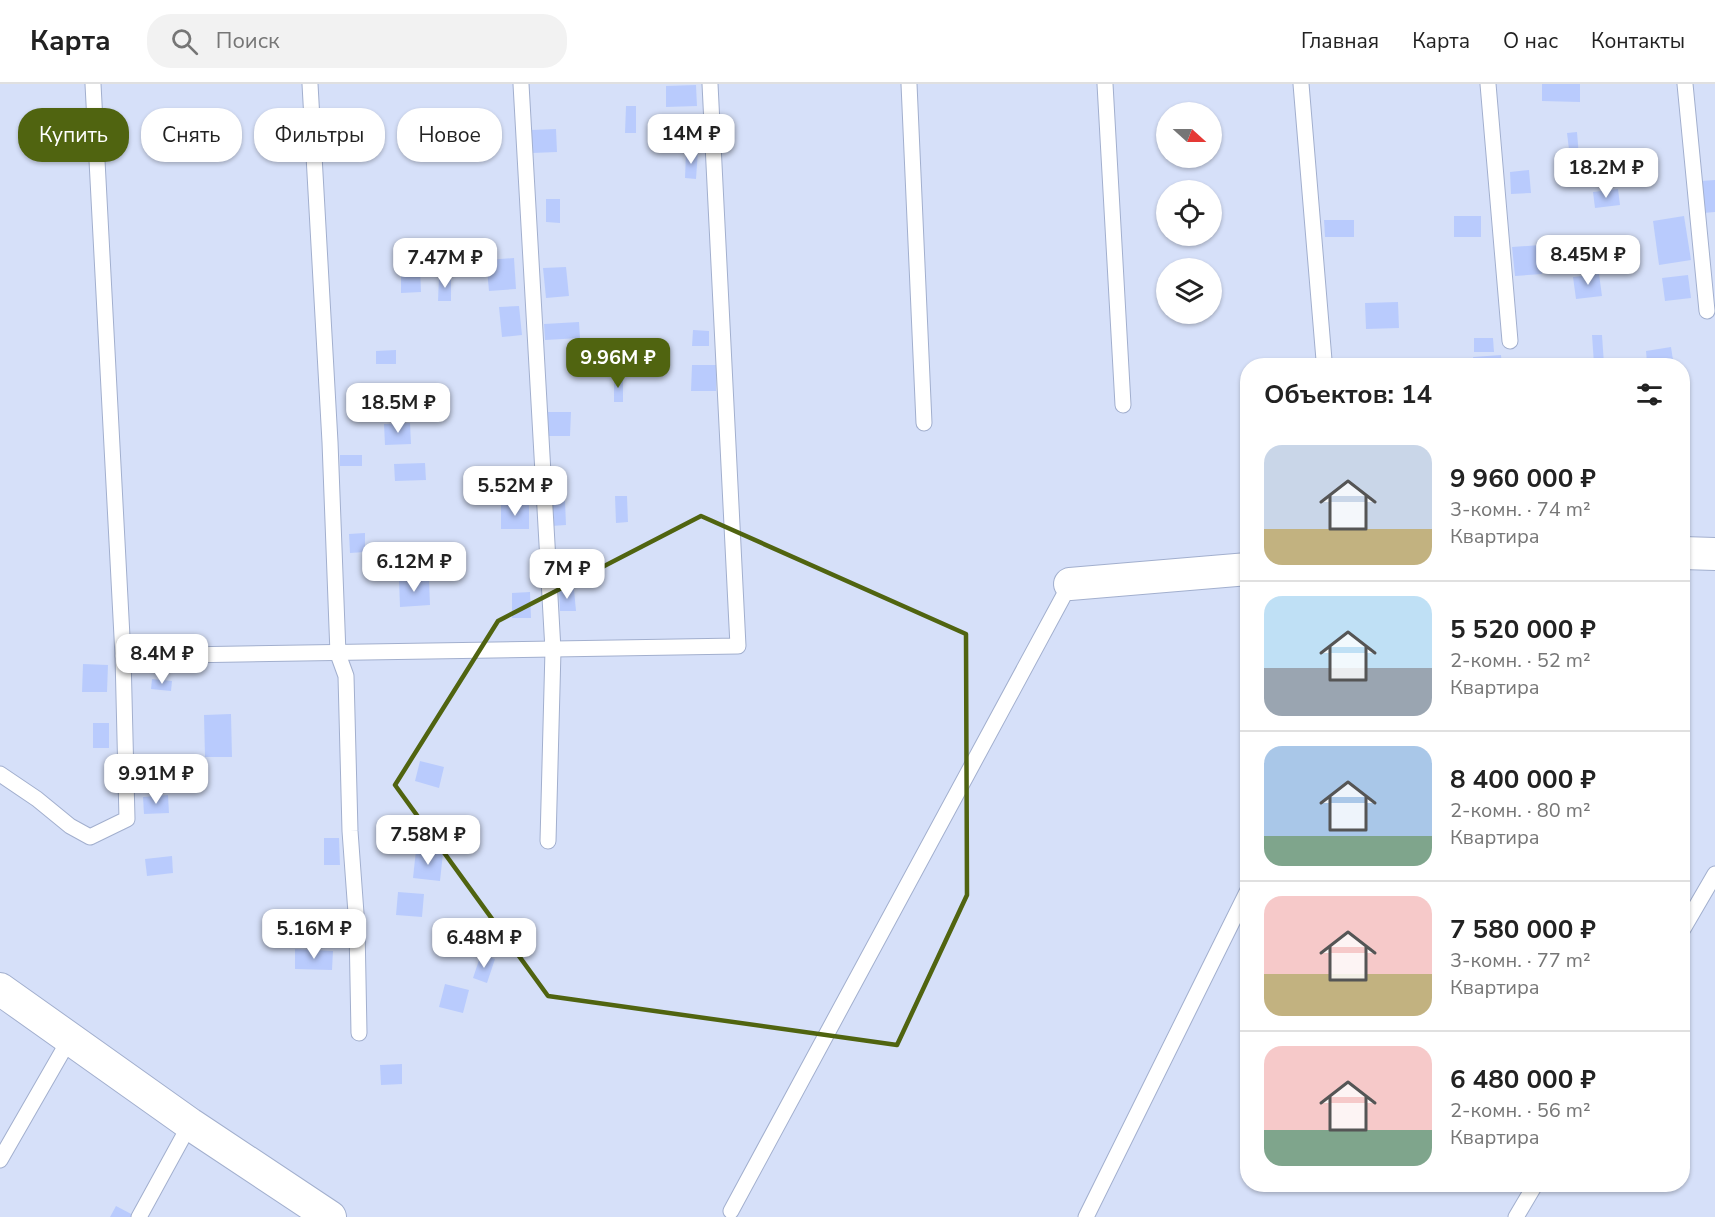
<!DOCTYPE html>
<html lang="ru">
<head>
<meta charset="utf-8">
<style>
  body { margin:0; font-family:"Nunito Sans",sans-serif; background:#f2f2f2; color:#222; height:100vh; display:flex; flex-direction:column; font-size:22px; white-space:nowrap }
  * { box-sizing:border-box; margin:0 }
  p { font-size:20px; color:#767676 }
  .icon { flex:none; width:33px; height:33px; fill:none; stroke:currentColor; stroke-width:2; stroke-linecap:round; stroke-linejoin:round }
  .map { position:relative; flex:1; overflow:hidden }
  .sheet { position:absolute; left:1240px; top:274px; width:450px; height:834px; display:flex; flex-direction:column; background:#fff; border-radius:24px; box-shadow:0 2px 4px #0004 }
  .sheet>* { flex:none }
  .hud { position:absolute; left:18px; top:24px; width:570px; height:54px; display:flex; gap:12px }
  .needle { width:39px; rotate:111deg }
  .fabs { position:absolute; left:1156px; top:18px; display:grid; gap:12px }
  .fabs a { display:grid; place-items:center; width:66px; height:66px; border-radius:50%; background:#fff; box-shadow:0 2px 4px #0004; font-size:30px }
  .price { position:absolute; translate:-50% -51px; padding:0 14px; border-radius:12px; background:#fff; color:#222; font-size:20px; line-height:39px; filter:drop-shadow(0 2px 3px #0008) }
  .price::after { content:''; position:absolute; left:50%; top:36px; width:18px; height:14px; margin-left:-9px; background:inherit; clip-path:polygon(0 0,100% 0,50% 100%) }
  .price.active { background:#506410; color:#fff }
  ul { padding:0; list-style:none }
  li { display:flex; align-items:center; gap:18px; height:150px; padding:0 24px }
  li+li { border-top:2px solid #e0e0e0 }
  li span { display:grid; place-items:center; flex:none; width:168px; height:120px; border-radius:18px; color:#555 }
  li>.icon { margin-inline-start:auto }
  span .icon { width:72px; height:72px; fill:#fffc; stroke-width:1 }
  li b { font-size:26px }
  h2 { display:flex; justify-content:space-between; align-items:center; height:72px; padding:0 24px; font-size:26px }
  .tag { padding:0 21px; border-radius:24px; background:#fff; box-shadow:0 2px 4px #0004; font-size:21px; line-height:54px }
  .tag.active { background:#506410; color:#fff }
  header { display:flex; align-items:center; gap:36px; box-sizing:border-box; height:84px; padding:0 30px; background:#fff; border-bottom:2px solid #e0e0e0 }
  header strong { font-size:28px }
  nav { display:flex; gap:33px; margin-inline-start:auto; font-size:21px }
  .search { width:420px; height:54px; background:#f2f2f2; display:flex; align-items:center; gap:15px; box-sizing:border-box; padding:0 21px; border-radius:24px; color:#767676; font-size:22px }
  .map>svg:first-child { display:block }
</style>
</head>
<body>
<header>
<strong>Карта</strong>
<div class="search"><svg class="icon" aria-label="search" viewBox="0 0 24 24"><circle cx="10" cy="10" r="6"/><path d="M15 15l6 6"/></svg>Поиск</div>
<nav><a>Главная</a><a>Карта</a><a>О нас</a><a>Контакты</a></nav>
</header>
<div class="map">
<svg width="1715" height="1133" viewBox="0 0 1715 1133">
  <rect width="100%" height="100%" fill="#f2f5fc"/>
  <path fill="#d6e0f9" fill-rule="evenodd" d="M0 0H1715V1133H0ZM1167 28H1212V74H1167ZM1167 106H1212V152H1167ZM1167 184H1212V230H1167ZM1248 282H1683V1101H1248Z"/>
  <g fill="#b9cbfd">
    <polygon points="1542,0 1580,0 1580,18 1542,17"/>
    <polygon points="696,1 697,22 666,23 666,2"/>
    <polygon points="626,22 636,22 636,49 625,49"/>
    <polygon points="556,45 557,68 532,69 531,46"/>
    <polygon points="1577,48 1579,73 1570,74 1567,49"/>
    <polygon points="686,67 698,67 696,95 685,94"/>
    <polygon points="1529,86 1531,109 1511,110 1510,88"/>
    <polygon points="1715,96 1715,128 1703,129 1701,97"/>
    <polygon points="1618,105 1620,121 1595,124 1593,108"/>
    <polygon points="546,115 560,115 560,139 546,138"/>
    <rect x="1454" y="132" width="27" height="21"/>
    <polygon points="1684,132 1691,176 1659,181 1653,137"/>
    <polygon points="1324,136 1354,136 1354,153 1325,153"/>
    <polygon points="1540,161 1542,190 1515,192 1512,163"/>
    <polygon points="514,174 516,205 489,207 486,176"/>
    <polygon points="420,183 421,208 401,209 401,184"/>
    <polygon points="566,183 569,212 546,214 543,184"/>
    <polygon points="1599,190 1602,212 1576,215 1573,193"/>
    <polygon points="1688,191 1691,214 1665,217 1662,194"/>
    <polygon points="439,193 451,193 451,217 438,217"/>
    <polygon points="1398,218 1399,244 1366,245 1365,219"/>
    <polygon points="519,222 522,251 502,253 499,223"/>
    <polygon points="579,238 580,254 545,256 544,240"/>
    <polygon points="693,246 709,247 709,262 692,262"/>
    <polygon points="1592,251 1602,251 1604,280 1594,280"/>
    <polygon points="1474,254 1493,254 1494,268 1474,268"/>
    <polygon points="1671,263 1673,276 1647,279 1646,267"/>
    <polygon points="396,266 396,280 376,280 376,267"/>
    <polygon points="1501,271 1502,282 1474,282 1473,273"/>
    <polygon points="1518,274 1530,274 1530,282 1517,282"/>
    <polygon points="1358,277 1358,282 1332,282 1332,280"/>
    <polygon points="692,281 716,281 716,307 691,307"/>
    <polygon points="614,291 623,292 623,318 614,318"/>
    <polygon points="425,305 426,331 405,332 404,306"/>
    <polygon points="543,328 571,328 570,352 543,352"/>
    <polygon points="410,339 411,360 385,361 384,340"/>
    <rect x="340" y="371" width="22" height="11"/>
    <polygon points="425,379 426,396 395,397 394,380"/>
    <polygon points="615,412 627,412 628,438 616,439"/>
    <polygon points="549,417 565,417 566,441 551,442"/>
    <rect x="501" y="421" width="28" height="24"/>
    <polygon points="365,449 365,468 350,469 349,450"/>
    <polygon points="429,495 430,521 400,523 399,496"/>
    <polygon points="574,505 576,527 560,527 559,506"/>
    <polygon points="530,508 531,534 512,534 512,509"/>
    <polygon points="83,580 108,581 107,608 82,608"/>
    <polygon points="152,595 172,597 171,607 151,605"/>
    <polygon points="231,630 232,673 205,673 204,631"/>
    <rect x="93" y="639" width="16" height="25"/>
    <polygon points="420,677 444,683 439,704 415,697"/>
    <polygon points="168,711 169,729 144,730 143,713"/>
    <polygon points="324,754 339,754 340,781 324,781"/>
    <polygon points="416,766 443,769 440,797 413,794"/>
    <polygon points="172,772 173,789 147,792 145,775"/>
    <polygon points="398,808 424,810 422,833 396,831"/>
    <polygon points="295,865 333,867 332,886 295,885"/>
    <polygon points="481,870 495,875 487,899 473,894"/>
    <polygon points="445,900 469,906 463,929 439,923"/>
    <polygon points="402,980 402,1000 381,1001 380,981"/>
    <polygon points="116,1122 137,1133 110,1133"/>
  </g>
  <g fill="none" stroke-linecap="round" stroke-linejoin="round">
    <defs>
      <g id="service">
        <polyline points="310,0 330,358 338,570 346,592 350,747 357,843 359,949"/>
        <polyline points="521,0 553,566 548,757"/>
        <polyline points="909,0 924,339"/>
        <polyline points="1105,0 1123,321"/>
        <polyline points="1301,0 1324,276"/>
        <polyline points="1488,0 1510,257"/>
        <polyline points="1685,0 1707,227"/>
        <polyline points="123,572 738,562 710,0"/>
        <polyline points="0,690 37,715 70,742 90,753 127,735 123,572 93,0"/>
        <polyline points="1683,845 1715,790"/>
        <polyline points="0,1076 69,956"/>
        <polyline points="731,1127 1070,500"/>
        <polyline points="139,1133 190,1040"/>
        <polyline points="1086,1133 1248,806"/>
        <polyline points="1516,1133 1535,1101"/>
      </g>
      <g id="minor">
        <polyline points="1683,469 1715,470"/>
        <polyline points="1070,500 1248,485"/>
        <polyline points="0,905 190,1040 330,1133"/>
      </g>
    </defs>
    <use href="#service" stroke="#a2afce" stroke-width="17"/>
    <use href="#minor" stroke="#a2afce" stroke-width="34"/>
    <use href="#service" stroke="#fff" stroke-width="15"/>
    <use href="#minor" stroke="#fff" stroke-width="32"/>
  </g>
  <path fill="none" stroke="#506410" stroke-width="4.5" stroke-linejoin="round" d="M701 432 966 550 967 811 897 961 548 912 395 701 498 537Z"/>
</svg>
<div class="fabs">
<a><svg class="needle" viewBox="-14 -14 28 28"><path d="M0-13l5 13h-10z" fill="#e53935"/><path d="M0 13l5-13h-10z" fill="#767676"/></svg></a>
<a><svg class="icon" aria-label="locate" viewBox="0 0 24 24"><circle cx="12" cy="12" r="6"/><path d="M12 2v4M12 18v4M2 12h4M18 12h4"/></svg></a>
<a><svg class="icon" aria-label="layers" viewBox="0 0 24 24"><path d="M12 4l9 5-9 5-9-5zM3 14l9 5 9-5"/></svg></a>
</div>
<b class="price" style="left:691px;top:81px">14M ₽</b>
<b class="price" style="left:1606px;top:115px">18.2M ₽</b>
<b class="price" style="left:1588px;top:202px">8.45M ₽</b>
<b class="price" style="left:445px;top:205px">7.47M ₽</b>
<b class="price active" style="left:618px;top:305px">9.96M ₽</b>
<b class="price" style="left:398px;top:350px">18.5M ₽</b>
<b class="price" style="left:515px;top:433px">5.52M ₽</b>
<b class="price" style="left:414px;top:509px">6.12M ₽</b>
<b class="price" style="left:567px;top:516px">7M ₽</b>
<b class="price" style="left:162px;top:601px">8.4M ₽</b>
<b class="price" style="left:156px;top:721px">9.91M ₽</b>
<b class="price" style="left:428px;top:782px">7.58M ₽</b>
<b class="price" style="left:314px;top:876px">5.16M ₽</b>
<b class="price" style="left:484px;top:885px">6.48M ₽</b>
<div class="hud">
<a class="tag active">Купить</a>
<a class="tag">Снять</a>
<a class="tag">Фильтры</a>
<a class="tag">Новое</a>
</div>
<section class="sheet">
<h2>Объектов: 14<svg class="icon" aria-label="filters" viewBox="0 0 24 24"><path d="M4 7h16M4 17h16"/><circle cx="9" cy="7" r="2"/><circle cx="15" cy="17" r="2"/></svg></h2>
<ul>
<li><span style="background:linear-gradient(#c9d6e8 70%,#c2b280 0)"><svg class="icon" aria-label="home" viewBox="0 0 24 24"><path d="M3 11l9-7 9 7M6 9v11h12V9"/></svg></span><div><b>9 960 000 ₽</b><p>3-комн. · 74 m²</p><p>Квартира</p></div></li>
<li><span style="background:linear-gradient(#bfe0f5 60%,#9aa5b1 0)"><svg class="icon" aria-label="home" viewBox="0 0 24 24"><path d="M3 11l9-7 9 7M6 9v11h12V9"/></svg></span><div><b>5 520 000 ₽</b><p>2-комн. · 52 m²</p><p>Квартира</p></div></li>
<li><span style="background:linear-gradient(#a9c7e8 75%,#7fa58c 0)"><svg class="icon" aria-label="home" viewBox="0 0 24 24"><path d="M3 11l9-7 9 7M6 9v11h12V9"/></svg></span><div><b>8 400 000 ₽</b><p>2-комн. · 80 m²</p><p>Квартира</p></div></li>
<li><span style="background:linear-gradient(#f6c9c9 65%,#c2b280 0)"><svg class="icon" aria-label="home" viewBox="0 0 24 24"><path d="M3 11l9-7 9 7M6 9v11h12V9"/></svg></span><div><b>7 580 000 ₽</b><p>3-комн. · 77 m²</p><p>Квартира</p></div></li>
<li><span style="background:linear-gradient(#f6c9c9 70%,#7fa58c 0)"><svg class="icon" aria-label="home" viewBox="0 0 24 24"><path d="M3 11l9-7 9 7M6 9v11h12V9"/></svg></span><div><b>6 480 000 ₽</b><p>2-комн. · 56 m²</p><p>Квартира</p></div></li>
</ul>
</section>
</div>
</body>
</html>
